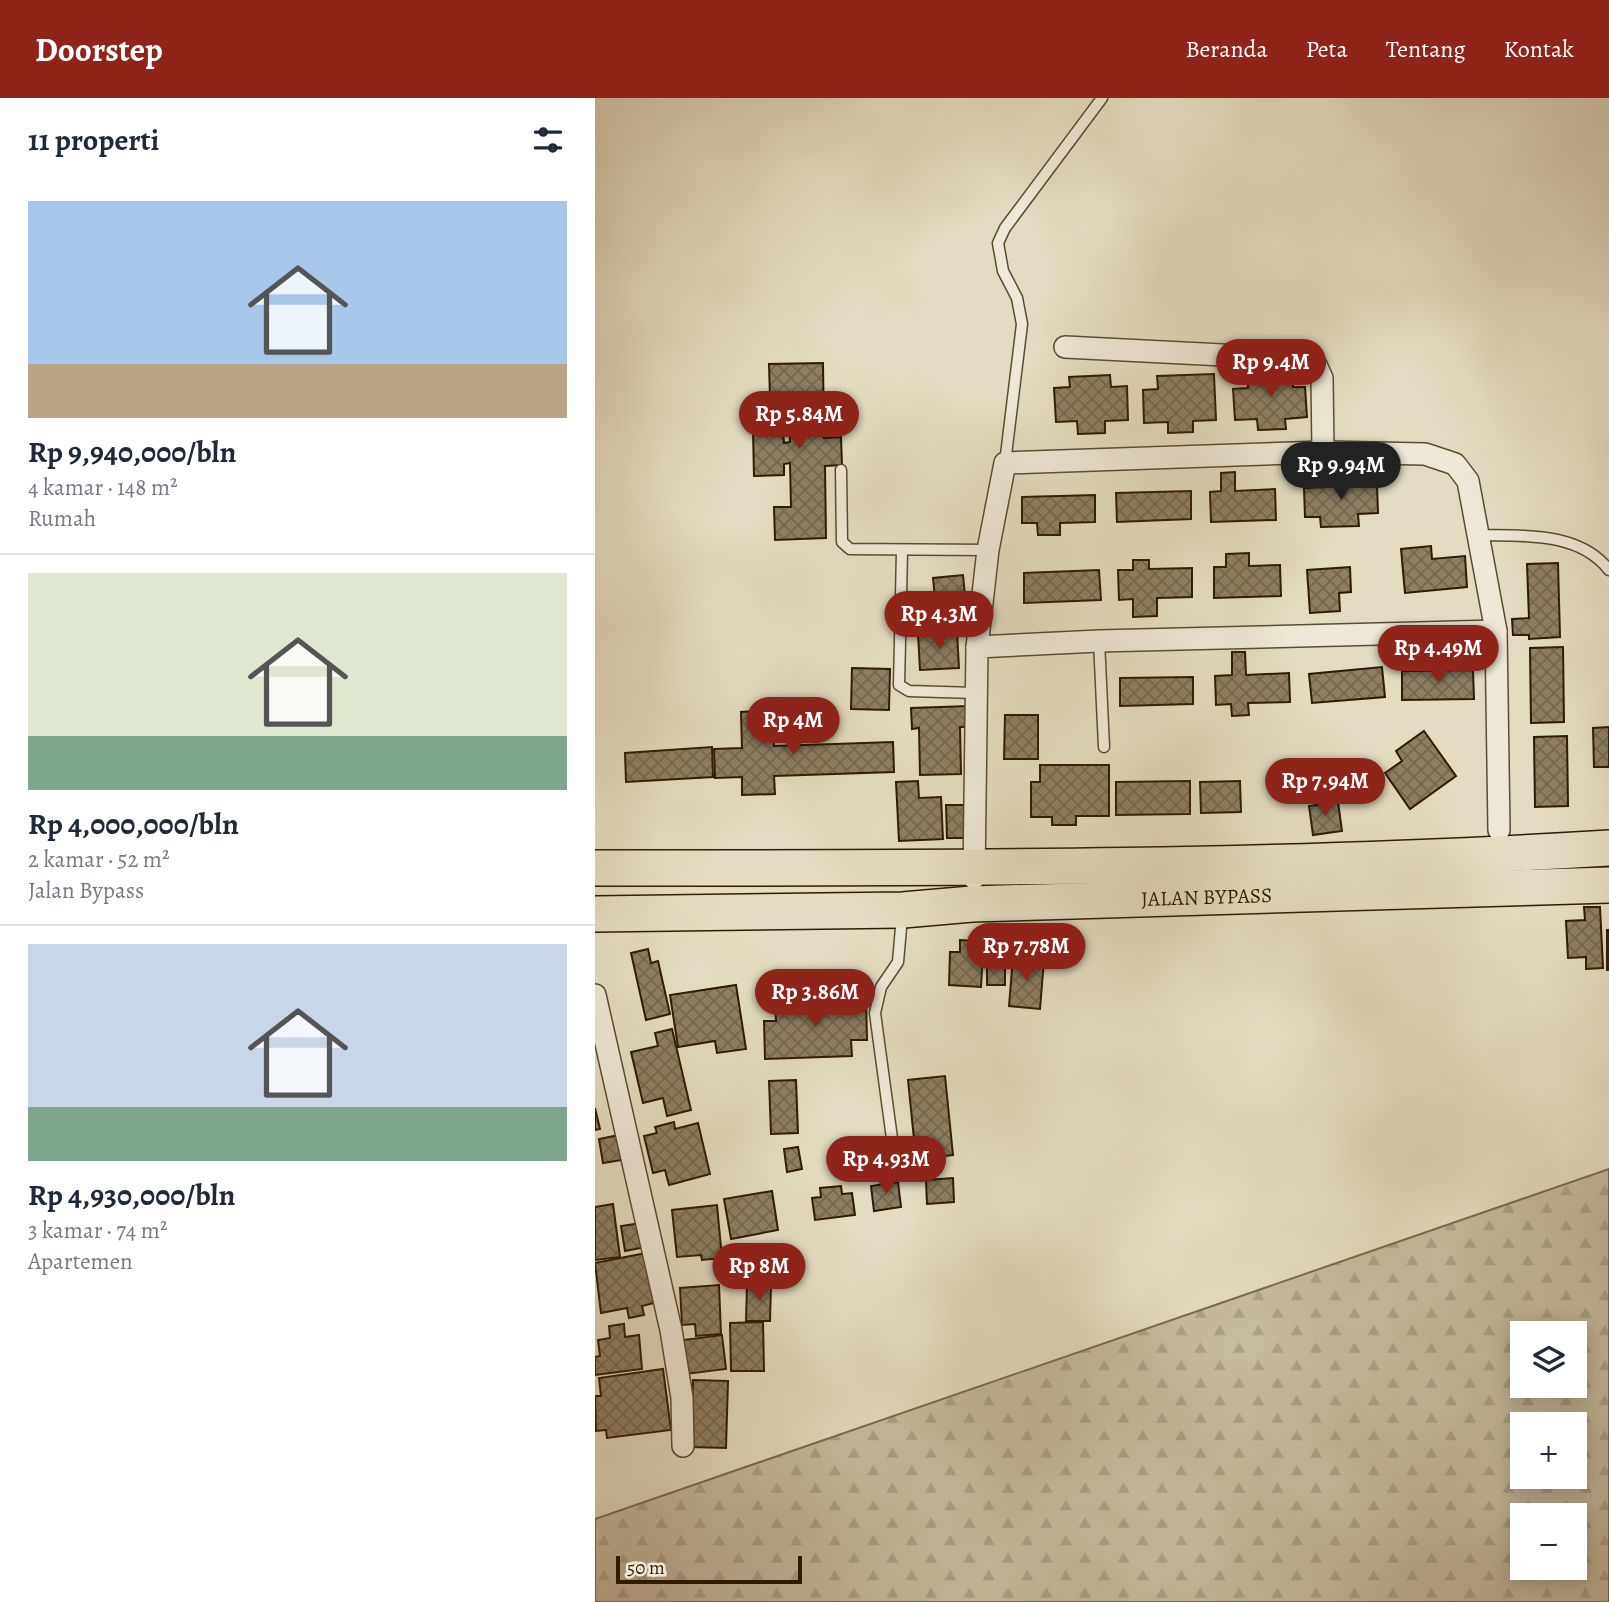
<!DOCTYPE html>
<html lang="id">
<head>
<meta charset="utf-8">
<style>
  body { margin:0; font-family:Alegreya,serif; background:#f6f6f7; color:#1f2937; height:100vh; display:flex; flex-direction:column; font-size:26px; white-space:nowrap }
  * { box-sizing:border-box; margin:0 }
  p { font-size:23px; color:#747a83 }
  .icon { flex:none; width:38px; height:38px; fill:none; stroke:currentColor; stroke-width:2; stroke-linecap:round; stroke-linejoin:round }
  .map { position:relative; flex:1; overflow:hidden }
  .sheet { display:flex; flex-direction:column; background:#fff; width:595px }
  .sheet>* { flex:none }
  .fabs { position:absolute; left:915px; top:1223px; display:grid; gap:14px }
  .fabs a { display:grid; place-items:center; width:77px; height:77px; border-radius:0px; background:#fff; box-shadow:0 4px 18px #0003; font-size:35px }
  .scale { position:absolute; left:21px; bottom:18px; width:186px; box-sizing:border-box; padding-left:7px; border:4px solid #301b00; border-top:0; font-size:19px; line-height:24px; white-space:nowrap; color:#301b00; -webkit-text-stroke:5px #ede8d7; paint-order:stroke }
  .price { position:absolute; translate:-50% -60px; padding:0 16px; border-radius:24px; background:#8f2418; color:#fff; font-size:23px; line-height:46px; filter:drop-shadow(0 2px 4px #0008) }
  .price::after { content:''; position:absolute; left:50%; top:42px; width:21px; height:16px; margin-left:-10px; background:inherit; clip-path:polygon(0 0,100% 0,50% 100%) }
  .price.active { background:#222; color:#fff }
  ul { padding:0; list-style:none }
  li { display:grid; align-content:center; gap:14px; height:371px; padding:0 28px }
  li+li { border-top:2px solid #e0e1e3 }
  li span { display:grid; place-items:center; height:217px; border-radius:0px; color:#555 }
  li>.icon { margin-inline-start:auto }
  span .icon { width:126px; height:126px; fill:#fffc; stroke-width:1 }
  li b { font-size:30px }
  h2 { display:flex; justify-content:space-between; align-items:center; height:84px; padding:0 28px; font-size:30px }
  header { display:flex; align-items:center; gap:42px; box-sizing:border-box; height:98px; padding:0 35px; background:#8f2418; color:#fff }
  header strong { font-size:33px }
  nav { display:flex; gap:38px; margin-inline-start:auto; font-size:24px }
  main { display:flex; flex:1; min-height:0 }
  .map>svg:first-child { display:block }
</style>
</head>
<body>
<header>
<strong>Doorstep</strong>
<nav><a>Beranda</a><a>Peta</a><a>Tentang</a><a>Kontak</a></nav>
</header>
<main>
<section class="sheet">
<h2>11 properti<svg class="icon" aria-label="filters" viewBox="0 0 24 24"><path d="M4 7h16M4 17h16"/><circle cx="9" cy="7" r="2"/><circle cx="15" cy="17" r="2"/></svg></h2>
<ul>
<li><span style="background:linear-gradient(#a9c7e8 75%,#b9a48a 0)"><svg class="icon" aria-label="home" viewBox="0 0 24 24"><path d="M3 11l9-7 9 7M6 9v11h12V9"/></svg></span><div><b>Rp 9,940,000/bln</b><p>4 kamar · 148 m²</p><p>Rumah</p></div></li>
<li><span style="background:linear-gradient(#dfe7d0 75%,#7fa58c 0)"><svg class="icon" aria-label="home" viewBox="0 0 24 24"><path d="M3 11l9-7 9 7M6 9v11h12V9"/></svg></span><div><b>Rp 4,000,000/bln</b><p>2 kamar · 52 m²</p><p>Jalan Bypass</p></div></li>
<li><span style="background:linear-gradient(#c9d6e8 75%,#7fa58c 0)"><svg class="icon" aria-label="home" viewBox="0 0 24 24"><path d="M3 11l9-7 9 7M6 9v11h12V9"/></svg></span><div><b>Rp 4,930,000/bln</b><p>3 kamar · 74 m²</p><p>Apartemen</p></div></li>
</ul>
</section>
<div class="map">
<svg width="1014" height="1504" viewBox="0 0 1014 1504">
  <defs>
    <pattern id="forest-firs" width="22" height="20" patternUnits="userSpaceOnUse" patternTransform="scale(1.75)"><rect width="22" height="20" fill="#c5bba1"/><path d="M5 1l3.5 6h-7zM16 11l3.5 6h-7z" fill="#aaa089"/></pattern>
    <pattern id="building-cross-hatch" width="8" height="8" patternUnits="userSpaceOnUse" patternTransform="scale(1.75)"><rect width="8" height="8" fill="#8d7f65"/><path d="M0 0l8 8M0 8l8-8" fill="none" stroke="#746751"/></pattern>
  </defs>
  <rect width="100%" height="100%" fill="#e3dcc2"/>
  <filter id="stains"><feTurbulence type="fractalNoise" baseFrequency=".00286" numOctaves="4"/><feColorMatrix values="0 0 0 0 .2 0 0 0 0 .09 0 0 0 0 .02 0 0 0 .5 -.17"/></filter>
  <radialGradient id="worn" r=".72"><stop offset=".6" stop-color="#630" stop-opacity="0"/><stop offset="1" stop-color="#630" stop-opacity=".3"/></radialGradient>
  <path fill="url(#forest-firs)" stroke="#7a6b50" stroke-width="2" fill-rule="evenodd" d="M1014 1071V1504H0V1421ZM928 1236H980V1288H928ZM928 1326H980V1379H928ZM928 1418H980V1470H928Z"/>
  <g fill="url(#building-cross-hatch)" stroke="#301b00" stroke-width="2">
    <polygon points="697,263 698,289 710,289 712,319 690,321 691,331 663,332 662,321 640,322 638,291 653,290 652,279 675,278 675,264"/>
    <polygon points="228,265 229,340 246,339 247,367 230,368 231,440 180,442 179,409 196,409 195,365 189,366 189,377 159,378 158,333 188,332 189,345 195,344 194,300 175,301 174,266"/>
    <polygon points="619,276 621,322 598,323 598,334 573,335 573,324 549,325 548,292 563,291 562,278"/>
    <polygon points="515,277 516,289 532,288 533,322 510,323 510,335 483,336 482,323 461,324 459,290 475,289 474,279"/>
    <polygon points="640,374 640,393 680,391 681,422 616,424 615,394 626,393 626,375"/>
    <polygon points="762,377 762,387 782,386 783,415 763,416 764,428 726,429 725,419 710,419 709,390 731,389 731,379"/>
    <polygon points="596,393 596,421 522,424 521,395"/>
    <polygon points="500,397 500,424 465,425 465,437 443,437 442,425 427,425 427,399"/>
    <polygon points="836,448 837,461 870,458 872,489 810,495 806,451"/>
    <polygon points="654,455 654,468 685,467 686,498 619,500 619,469 631,469 631,456"/>
    <polygon points="538,462 554,462 554,471 597,470 597,499 562,500 562,518 538,519 538,501 524,502 523,472 538,472"/>
    <polygon points="963,465 965,539 934,541 934,537 918,537 917,521 934,520 932,466"/>
    <polygon points="755,469 756,494 744,495 745,513 715,515 712,472"/>
    <polygon points="504,472 506,502 429,505 429,475"/>
    <polygon points="368,477 370,498 340,501 338,480"/>
    <polygon points="362,534 364,570 325,572 323,536"/>
    <polygon points="968,549 969,624 936,625 935,550"/>
    <polygon points="637,554 650,554 651,577 694,575 695,604 653,605 654,617 637,618 636,606 621,607 620,578 637,577"/>
    <polygon points="787,569 790,599 717,605 714,576"/>
    <polygon points="257,570 295,571 294,612 256,611"/>
    <polygon points="878,572 879,601 807,602 807,573"/>
    <polygon points="598,579 598,606 525,608 525,580"/>
    <polygon points="374,608 374,629 365,629 366,676 325,677 324,630 317,631 316,610"/>
    <polygon points="179,612 179,648 298,644 299,674 179,678 180,696 147,697 147,679 120,680 119,651 147,650 146,614"/>
    <polygon points="410,617 443,617 443,661 409,661"/>
    <polygon points="1014,629 1014,669 999,669 998,630"/>
    <polygon points="829,633 861,678 815,711 790,675 807,663 801,653"/>
    <polygon points="972,638 973,708 940,709 939,639"/>
    <polygon points="117,649 118,679 31,684 30,655"/>
    <polygon points="445,667 514,667 514,718 481,718 481,727 457,727 457,719 436,719 436,684 445,684"/>
    <polygon points="323,683 324,700 346,699 348,741 304,743 301,684"/>
    <polygon points="595,683 595,716 521,717 521,684"/>
    <polygon points="645,683 646,714 606,715 605,684"/>
    <polygon points="743,704 747,733 718,737 714,708"/>
    <polygon points="351,707 372,707 373,740 352,740"/>
    <polygon points="989,809 1005,809 1008,870 991,871 991,859 973,860 971,823 990,822"/>
    <rect x="1012" y="832" width="2" height="40"/>
    <polygon points="365,842 378,843 378,855 388,855 386,889 354,887 355,854 365,854"/>
    <rect x="392" y="848" width="18" height="39"/>
    <polygon points="53,851 56,865 63,863 75,916 51,922 36,855"/>
    <polygon points="418,859 449,862 445,911 414,908"/>
    <polygon points="141,887 151,951 122,955 120,943 83,949 75,897"/>
    <polygon points="271,902 272,942 256,942 257,958 170,961 169,923 181,923 180,905"/>
    <polygon points="77,931 96,1012 72,1018 68,1000 48,1005 36,954 63,948 60,935"/>
    <polygon points="350,978 358,1057 321,1061 313,982"/>
    <polygon points="201,982 203,1035 176,1036 174,983"/>
    <polygon points="0,1010 5,1031 0,1032"/>
    <polygon points="79,1024 80,1031 103,1025 115,1076 74,1087 70,1072 58,1075 49,1038 62,1035 60,1029"/>
    <polygon points="29,1036 33,1061 8,1065 4,1041"/>
    <polygon points="203,1049 207,1071 192,1074 189,1051"/>
    <polygon points="358,1080 359,1104 332,1106 331,1082"/>
    <polygon points="303,1084 306,1109 279,1113 276,1088"/>
    <polygon points="246,1088 247,1096 257,1095 260,1117 220,1122 217,1100 226,1099 225,1090"/>
    <polygon points="177,1093 183,1132 136,1141 129,1101"/>
    <polygon points="18,1106 25,1159 0,1162 0,1109"/>
    <polygon points="122,1107 127,1160 107,1162 106,1157 82,1159 77,1112"/>
    <polygon points="47,1125 51,1149 30,1153 26,1128"/>
    <polygon points="51,1155 59,1205 47,1208 49,1217 34,1220 32,1210 6,1215 0,1165"/>
    <polygon points="124,1187 126,1236 101,1238 100,1226 87,1227 85,1190"/>
    <polygon points="152,1187 176,1187 175,1223 151,1223"/>
    <polygon points="168,1224 169,1273 136,1273 135,1225"/>
    <polygon points="29,1226 30,1239 44,1237 47,1271 0,1277 0,1259 5,1258 3,1242 15,1240 14,1228"/>
    <polygon points="127,1237 131,1271 91,1276 88,1242"/>
    <polygon points="68,1271 76,1332 12,1340 11,1332 1,1333 0,1298 6,1298 4,1280"/>
    <polygon points="98,1282 133,1283 131,1350 96,1349"/>
  </g>
  <g fill="none" stroke-linecap="round" stroke-linejoin="round">
    <defs>
      <g id="service">
        <polyline points="410,365 427,226 422,200 408,173 403,145 410,130 507,0"/>
        <polyline points="246,372 247,444 255,451 393,452"/>
        <path d="M883 437C927 438 984 433 1014 472"/>
        <polyline points="307,453 304,587 314,593 380,595"/>
        <polyline points="504,543 509,649"/>
        <polyline points="301,1070 280,915 286,889 303,864 307,818"/>
      </g>
      <g id="minor">
        <polyline points="470,249 706,261 721,267 727,280 728,354"/>
        <polyline points="382,549 393,452 410,365 728,354 830,356 860,366 873,383 901,533"/>
        <polyline points="379,780 382,549 504,543 901,533 904,732"/>
        <polyline points="0,897 76,1232 87,1300 88,1348"/>
      </g>
      <g id="trunk">
        <path d="M0 770C338 770 677 771 1014 750"/>
        <path id="s1" d="M0 816 308 812 377 806 1014 787"/>
      </g>
    </defs>
    <use href="#service" stroke="#5d4b30" stroke-width="13"/>
    <use href="#minor" stroke="#5d4b30" stroke-width="24"/>
    <use href="#trunk" stroke="#301b00" stroke-width="38"/>
    <use href="#service" stroke="#ede8d7" stroke-width="10"/>
    <use href="#minor" stroke="#ede8d7" stroke-width="21"/>
    <use href="#trunk" stroke="#e3dcc2" stroke-width="35"/>
  </g>
  <g text-anchor="middle" dominant-baseline="central" stroke-width="6" stroke-linejoin="round" paint-order="stroke">
    <g font-size="21" fill="#301b00" stroke="#ede8d7">
      <text stroke="none"><textPath href="#s1" startOffset="612">JALAN BYPASS</textPath></text>
    </g>
  </g>
  <rect width="100%" height="100%" filter="url(#stains)"/>
  <rect width="100%" height="100%" fill="url(#worn)"/>
</svg>
<div class="fabs">
<a><svg class="icon" aria-label="layers" viewBox="0 0 24 24"><path d="M12 4l9 5-9 5-9-5zM3 14l9 5 9-5"/></svg></a>
<a>+</a>
<a>−</a>
</div>
<div class="scale">50 m</div>
<b class="price" style="left:676px;top:301px">Rp 9.4M</b>
<b class="price" style="left:204px;top:353px">Rp 5.84M</b>
<b class="price active" style="left:746px;top:404px">Rp 9.94M</b>
<b class="price" style="left:344px;top:553px">Rp 4.3M</b>
<b class="price" style="left:843px;top:587px">Rp 4.49M</b>
<b class="price" style="left:198px;top:659px">Rp 4M</b>
<b class="price" style="left:730px;top:720px">Rp 7.94M</b>
<b class="price" style="left:431px;top:885px">Rp 7.78M</b>
<b class="price" style="left:220px;top:931px">Rp 3.86M</b>
<b class="price" style="left:291px;top:1098px">Rp 4.93M</b>
<b class="price" style="left:164px;top:1205px">Rp 8M</b>
</div>
</main>
</body>
</html>
